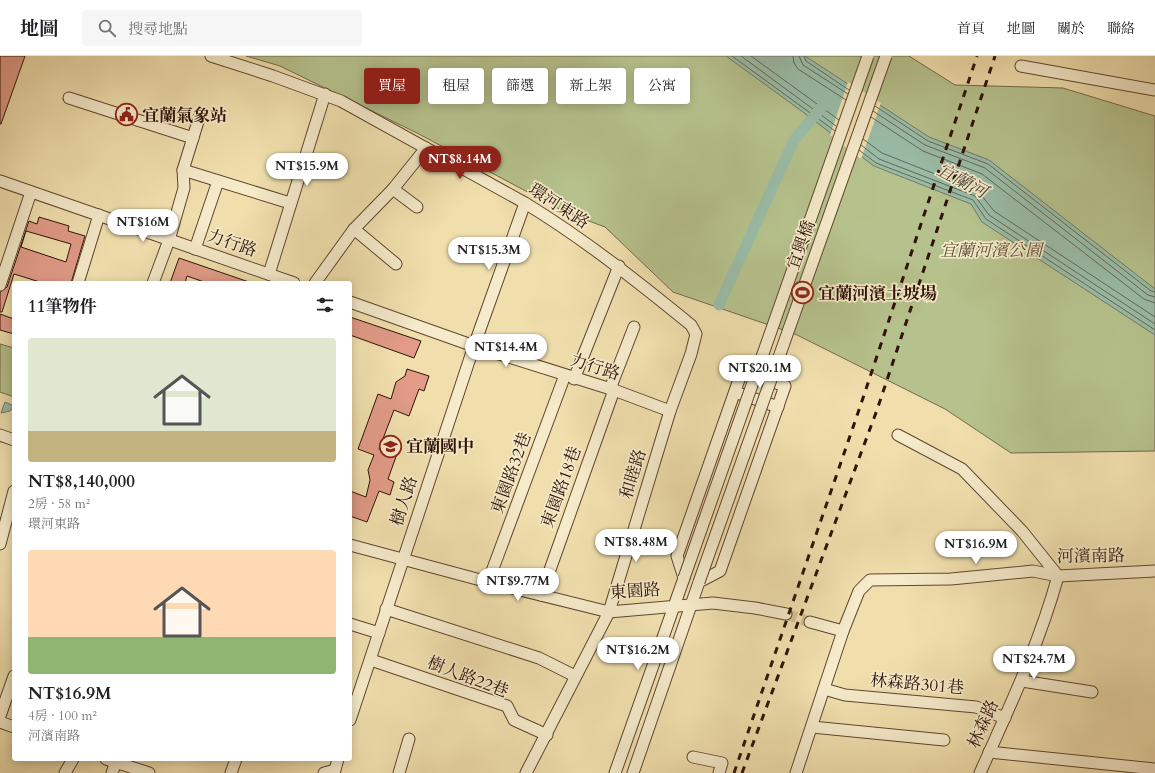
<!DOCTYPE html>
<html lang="zh-TW">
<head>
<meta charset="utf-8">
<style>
  body { margin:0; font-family:Cardo,"Noto Serif TC",serif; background:#f6f6f6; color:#202124; height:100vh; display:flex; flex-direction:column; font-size:15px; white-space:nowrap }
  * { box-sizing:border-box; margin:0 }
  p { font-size:13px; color:#757577 }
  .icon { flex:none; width:22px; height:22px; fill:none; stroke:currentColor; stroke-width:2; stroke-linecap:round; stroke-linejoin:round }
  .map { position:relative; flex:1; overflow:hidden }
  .panel { position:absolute; left:12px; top:225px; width:340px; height:480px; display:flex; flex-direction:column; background:#fff; border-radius:4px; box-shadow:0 2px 10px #0003 }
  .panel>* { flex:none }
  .banner { position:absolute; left:364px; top:12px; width:380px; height:36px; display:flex; gap:8px }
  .price { position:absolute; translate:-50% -34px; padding:0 9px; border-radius:14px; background:#fff; color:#222; font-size:13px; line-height:26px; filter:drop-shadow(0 1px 2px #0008) }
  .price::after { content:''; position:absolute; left:50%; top:24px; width:12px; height:9px; margin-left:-6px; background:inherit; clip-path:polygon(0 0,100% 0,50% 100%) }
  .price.on { background:#8f2418; color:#fff }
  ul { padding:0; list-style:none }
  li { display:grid; align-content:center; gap:8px; height:212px; padding:0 16px }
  li span { display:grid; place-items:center; height:124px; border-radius:4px; color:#555 }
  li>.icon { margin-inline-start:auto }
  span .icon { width:72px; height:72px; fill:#fffc; stroke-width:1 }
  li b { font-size:17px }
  h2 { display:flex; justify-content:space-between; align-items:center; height:48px; padding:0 16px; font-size:17px }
  .tag { padding:0 14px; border-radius:4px; background:#fff; box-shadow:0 2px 10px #0003; font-size:14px; line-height:36px }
  .tag.on { background:#8f2418; color:#fff }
  header { display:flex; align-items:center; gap:24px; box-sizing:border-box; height:56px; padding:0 20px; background:#fff; border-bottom:1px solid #e0e0e0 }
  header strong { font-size:19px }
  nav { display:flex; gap:22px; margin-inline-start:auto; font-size:14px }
  .search { width:280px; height:36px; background:#f6f6f6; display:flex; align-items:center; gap:10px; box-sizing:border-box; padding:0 14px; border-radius:4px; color:#757577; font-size:15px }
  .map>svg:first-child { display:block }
</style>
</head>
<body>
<header>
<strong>地圖</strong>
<div class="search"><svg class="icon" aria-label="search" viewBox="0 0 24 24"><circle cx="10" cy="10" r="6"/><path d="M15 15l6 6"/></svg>搜尋地點</div>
<nav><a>首頁</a><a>地圖</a><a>關於</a><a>聯絡</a></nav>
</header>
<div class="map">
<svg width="1155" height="717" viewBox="0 0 1155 717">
  <rect width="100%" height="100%" fill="#f0dfad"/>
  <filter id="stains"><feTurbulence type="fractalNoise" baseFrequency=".005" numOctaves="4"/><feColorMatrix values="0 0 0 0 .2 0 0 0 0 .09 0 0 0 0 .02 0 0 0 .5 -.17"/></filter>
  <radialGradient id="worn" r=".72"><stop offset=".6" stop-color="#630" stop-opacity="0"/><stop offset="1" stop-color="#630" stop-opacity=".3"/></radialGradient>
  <g fill="#b6c28d" stroke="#726a4a">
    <polygon points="246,0 909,0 955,29 1063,32 1155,60 1155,395 1011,397 945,353 795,278 673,236 605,171 565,156 417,77 280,10"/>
    <polygon points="0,288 14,292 14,341 0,336"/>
  </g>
  <g fill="#9abda8" stroke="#6f7968">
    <polygon points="726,0 805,0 929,81 989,104 1155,233 1155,279 982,166 971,148 874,110 803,56"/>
    <polygon points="5,346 14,350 10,355 1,357"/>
  </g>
  <polygon fill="#f0dfad" points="848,26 881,47 861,103 830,79"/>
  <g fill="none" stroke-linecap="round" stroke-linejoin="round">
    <g stroke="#646858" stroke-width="1">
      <polyline points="732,0 835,75"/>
      <polyline points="741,0 836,70"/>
      <polyline points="751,0 839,64"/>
      <polyline points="793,0 794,7 798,13 846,44"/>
      <polyline points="799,0 803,9 848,38"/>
      <polyline points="804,0 806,5 849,34"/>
      <polyline points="875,50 928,85 988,108 1151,235 1155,236"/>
      <polyline points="873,55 925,89 985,112 1148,239 1155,241"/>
      <polyline points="871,61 923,95 982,118 1144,243 1155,247"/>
      <polyline points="863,83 882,97 978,135 994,155 1155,261"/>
      <polyline points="861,89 879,103 975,140 989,159 1155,268"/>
      <polyline points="859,94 876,107 973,144 986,163 1155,274"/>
    </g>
    <polyline stroke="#9abda8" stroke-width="11" points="719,249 794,84 821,52"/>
  </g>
  <g fill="#e19b88" stroke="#2f1307" fill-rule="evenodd">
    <polygon points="0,0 25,0 1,68 0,68"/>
    <path d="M39 161 69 170 68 175 85 180 71 227H43L14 218 2 256H0V236L7 231 29 165 37 168ZM26 175 71 188 66 206 21 191Z"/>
    <polygon points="179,202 249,226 249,227 207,227 187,220 185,227 170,227"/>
    <polygon points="0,258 14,263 14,278 0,274"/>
    <polygon points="350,261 421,285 414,302 350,279"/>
    <polygon points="407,313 429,320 424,335 419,333 409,360 394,354 379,393 397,398 388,423 394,426 390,439 379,435 367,466 350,460 350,435 366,441 370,424 368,414 374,399 358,393 378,338 391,343 396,326 405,320"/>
  </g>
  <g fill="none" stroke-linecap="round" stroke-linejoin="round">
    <polyline stroke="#d3c094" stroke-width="11" stroke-dasharray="11 5.5" stroke-linecap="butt" points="786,558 810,566"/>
    <defs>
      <g id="minor">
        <path d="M211 0 273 20 341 45 525 147C584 183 637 225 691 269L696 278 691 298 670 355 609 556 526 717"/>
        <polyline points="1021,10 1155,34"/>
        <polyline points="69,42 193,82"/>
        <polyline points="183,114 290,147"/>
        <polyline points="0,125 294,227"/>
        <polyline points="393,133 417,151"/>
        <polyline points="354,173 396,208"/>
        <polyline points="195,193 218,125"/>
        <polyline points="269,218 325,38"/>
        <polyline points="78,227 99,159"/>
        <polyline points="153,227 169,184 184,132 183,114 200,59"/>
        <polyline points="315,227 354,173 393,133 426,92"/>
        <polyline points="0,229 31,136"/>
        <polyline points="350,246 474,290 614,334 670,355"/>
        <polyline points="574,323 619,210"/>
        <polyline points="610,333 634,271"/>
        <polyline points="735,336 778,351"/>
        <polyline points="0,379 14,384"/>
        <path d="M898 379 962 413 1022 475 1058 520C1039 589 1009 652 980 717"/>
        <polyline points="0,488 14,435"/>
        <polyline points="350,489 488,526 609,556 713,547 755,552 786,558"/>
        <polyline points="488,526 565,319"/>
        <polyline points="541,539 614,334"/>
        <polyline points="386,553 539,602 575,620"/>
        <polyline points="810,566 843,575"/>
        <polyline points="350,568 379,577"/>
        <polyline points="1007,599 1029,605"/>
        <polyline points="371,604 507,650 514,664 547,679"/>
        <polyline points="1022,625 1092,636"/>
        <polyline points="824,633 845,639 976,651 1005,662"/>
        <polyline points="0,660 14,620"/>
        <polyline points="350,664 474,290 525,147"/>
        <polyline points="0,666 14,671"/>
        <polyline points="812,671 944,684"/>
        <polyline points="989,696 1155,713"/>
        <polyline points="693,701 722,707 719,717"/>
        <polyline points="106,703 149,717"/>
        <polyline points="65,717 73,703"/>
        <polyline points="112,717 117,703"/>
        <polyline points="231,717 236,703"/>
        <polyline points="324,717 335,714 338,703"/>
        <polyline points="399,717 409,683"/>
        <polyline points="615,717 684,522 677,500 742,315 785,330 720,515 699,526 633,717"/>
        <polyline points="796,717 843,575 859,535 870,524 951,523 1033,515 1058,520 1155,515"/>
      </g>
    </defs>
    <use href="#minor" stroke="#5f4630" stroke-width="13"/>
    <use href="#minor" stroke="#f5eaca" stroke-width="11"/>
    <g stroke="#2f1307" stroke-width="3" stroke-dasharray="7 7" stroke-linecap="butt">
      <polyline points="734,717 861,348 977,0"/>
      <polyline points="742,717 877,354 995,0"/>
    </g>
    <defs>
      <g id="minor-bridge">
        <polyline points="684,522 868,0"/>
        <polyline points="699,526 886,0"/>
      </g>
    </defs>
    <use href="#minor-bridge" stroke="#5f4630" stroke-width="13" stroke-linecap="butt"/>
    <use href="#minor-bridge" stroke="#f5eaca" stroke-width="11"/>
  </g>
  <defs>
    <symbol id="civic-ring" viewBox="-11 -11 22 22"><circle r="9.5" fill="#f5eaca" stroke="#8f2418" stroke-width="1.5"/><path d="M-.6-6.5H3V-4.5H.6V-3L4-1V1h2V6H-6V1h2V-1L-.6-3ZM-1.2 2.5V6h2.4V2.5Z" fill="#8f2418"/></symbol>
    <symbol id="stadium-ring" viewBox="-11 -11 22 22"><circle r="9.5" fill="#f5eaca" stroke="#8f2418" stroke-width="1.5"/><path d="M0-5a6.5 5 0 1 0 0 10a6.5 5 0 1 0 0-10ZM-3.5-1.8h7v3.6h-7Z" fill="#8f2418"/></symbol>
    <symbol id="school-ring" viewBox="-11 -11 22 22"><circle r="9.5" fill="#f5eaca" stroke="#8f2418" stroke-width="1.5"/><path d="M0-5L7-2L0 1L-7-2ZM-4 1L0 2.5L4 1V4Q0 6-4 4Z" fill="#8f2418"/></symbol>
  </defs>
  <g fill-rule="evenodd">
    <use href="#civic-ring" x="114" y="46" width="25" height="25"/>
    <use href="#stadium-ring" x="790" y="224" width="25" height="25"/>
    <use href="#school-ring" x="378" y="378" width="25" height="25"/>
  </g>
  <g text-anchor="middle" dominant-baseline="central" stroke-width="3.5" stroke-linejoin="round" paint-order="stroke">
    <g font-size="17" font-weight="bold" fill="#2f1307" stroke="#f5eaca" text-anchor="start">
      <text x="142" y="59">宜蘭氣象站</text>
      <text x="818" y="237">宜蘭河濱土坡場</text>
      <text x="406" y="390">宜蘭國中</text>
    </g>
    <g font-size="17" fill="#2f1307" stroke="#f5eaca">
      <text transform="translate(559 150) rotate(33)">環河東路</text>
      <text transform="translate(232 187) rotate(19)">力行路</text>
      <text transform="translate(801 189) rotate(-70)">宜興橋</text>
      <text transform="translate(595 311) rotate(18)">力行路</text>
      <text transform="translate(511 417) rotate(-70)">東園路32巷</text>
      <text transform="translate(633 418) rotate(-73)">和睦路</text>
      <text transform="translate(561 431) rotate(-70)">東園路18巷</text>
      <text transform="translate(404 445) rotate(-72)">樹人路</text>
      <text transform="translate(1091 500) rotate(-1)">河濱南路</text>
      <text transform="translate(635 535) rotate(-4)">東園路</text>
      <text transform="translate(468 621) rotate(21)">樹人路22巷</text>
      <text transform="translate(917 628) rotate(5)">林森路301巷</text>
      <text transform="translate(983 668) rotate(-66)">林森路</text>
    </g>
    <g font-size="17" font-style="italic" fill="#5e5036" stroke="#f5eaca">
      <text x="991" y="194">宜蘭河濱公園</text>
    </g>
    <g font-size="18" font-style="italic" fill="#544e3f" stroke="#f5eaca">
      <text transform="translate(962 125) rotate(28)">宜蘭河</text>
    </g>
  </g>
  <rect width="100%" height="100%" filter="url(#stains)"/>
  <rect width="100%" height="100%" fill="url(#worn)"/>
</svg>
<b class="price on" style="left:460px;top:124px">NT$8.14M</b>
<b class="price" style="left:307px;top:131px">NT$15.9M</b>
<b class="price" style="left:143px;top:187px">NT$16M</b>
<b class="price" style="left:489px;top:215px">NT$15.3M</b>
<b class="price" style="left:506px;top:312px">NT$14.4M</b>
<b class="price" style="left:760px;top:333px">NT$20.1M</b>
<b class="price" style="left:636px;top:507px">NT$8.48M</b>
<b class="price" style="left:976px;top:509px">NT$16.9M</b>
<b class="price" style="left:518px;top:546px">NT$9.77M</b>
<b class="price" style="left:638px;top:615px">NT$16.2M</b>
<b class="price" style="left:1034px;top:624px">NT$24.7M</b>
<div class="banner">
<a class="tag on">買屋</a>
<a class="tag">租屋</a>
<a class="tag">篩選</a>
<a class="tag">新上架</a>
<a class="tag">公寓</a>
</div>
<section class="panel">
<h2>11筆物件<svg class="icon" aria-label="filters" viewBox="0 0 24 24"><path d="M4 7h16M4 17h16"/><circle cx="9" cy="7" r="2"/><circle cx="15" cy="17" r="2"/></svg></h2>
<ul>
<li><span style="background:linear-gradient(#dfe7d0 75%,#c2b280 0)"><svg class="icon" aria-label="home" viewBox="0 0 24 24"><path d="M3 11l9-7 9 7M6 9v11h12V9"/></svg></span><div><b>NT$8,140,000</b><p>2房 · 58 m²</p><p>環河東路</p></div></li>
<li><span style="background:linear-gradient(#ffd9b3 70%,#8fb573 0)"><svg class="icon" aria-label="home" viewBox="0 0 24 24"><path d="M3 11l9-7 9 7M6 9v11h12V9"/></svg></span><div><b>NT$16.9M</b><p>4房 · 100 m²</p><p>河濱南路</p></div></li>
</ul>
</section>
</div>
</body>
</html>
